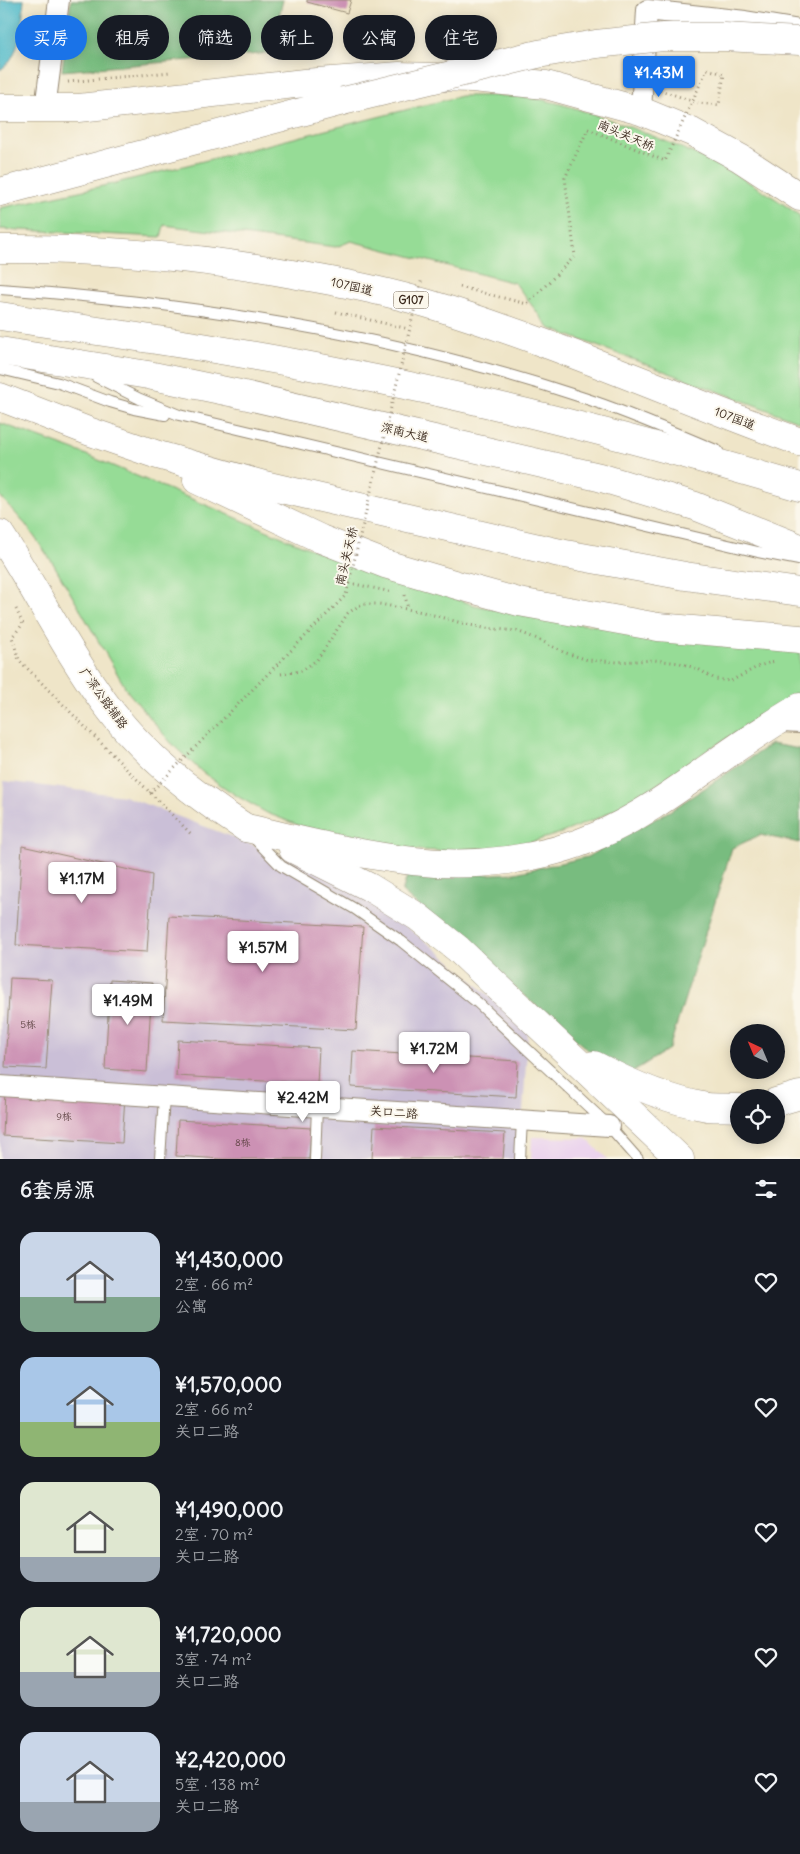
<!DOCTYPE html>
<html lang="zh">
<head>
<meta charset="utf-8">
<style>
  body { margin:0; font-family:Delius,"LXGW WenKai TC",sans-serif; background:#20242c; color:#f1f3f6; height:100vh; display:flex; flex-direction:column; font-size:19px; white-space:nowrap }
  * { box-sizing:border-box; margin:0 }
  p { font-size:16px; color:#9ea1a6 }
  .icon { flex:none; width:28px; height:28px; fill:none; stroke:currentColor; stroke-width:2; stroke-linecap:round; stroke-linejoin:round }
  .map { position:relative; height:1159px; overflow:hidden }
  .drawer { display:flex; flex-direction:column; background:#171b24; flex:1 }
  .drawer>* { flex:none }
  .banner { position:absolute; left:15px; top:15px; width:500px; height:45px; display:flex; gap:10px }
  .needle { width:32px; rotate:316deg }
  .buttons { position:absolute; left:730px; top:1024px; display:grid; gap:10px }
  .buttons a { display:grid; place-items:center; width:55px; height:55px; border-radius:50%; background:#171b24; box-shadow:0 2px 12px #0003; font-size:25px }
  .price { position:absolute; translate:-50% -42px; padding:0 11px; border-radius:5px; background:#fff; color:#222; font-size:16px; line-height:32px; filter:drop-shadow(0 1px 2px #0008) }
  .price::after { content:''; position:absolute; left:50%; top:30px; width:15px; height:11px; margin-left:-8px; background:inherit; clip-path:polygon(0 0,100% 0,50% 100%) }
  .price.active { background:#1a73e8; color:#fff }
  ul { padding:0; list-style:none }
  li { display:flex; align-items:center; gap:15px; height:125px; padding:0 20px }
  li span { display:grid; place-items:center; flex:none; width:140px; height:100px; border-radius:15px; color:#555 }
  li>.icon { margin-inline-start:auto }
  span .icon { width:60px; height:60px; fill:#fffc; stroke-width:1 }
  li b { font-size:21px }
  h2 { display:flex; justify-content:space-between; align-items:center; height:60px; padding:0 20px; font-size:21px }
  .tag { padding:0 18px; border-radius:22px; background:#171b24; box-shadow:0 2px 12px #0003; font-size:18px; line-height:45px }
  .tag.active { background:#1a73e8; color:#fff }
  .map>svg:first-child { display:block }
</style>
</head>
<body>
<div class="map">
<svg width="800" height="1159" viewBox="0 0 800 1159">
  <rect width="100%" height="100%" fill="#fbf7ec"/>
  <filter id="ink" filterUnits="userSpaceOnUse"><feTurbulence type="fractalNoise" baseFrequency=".02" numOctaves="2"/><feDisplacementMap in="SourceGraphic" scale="10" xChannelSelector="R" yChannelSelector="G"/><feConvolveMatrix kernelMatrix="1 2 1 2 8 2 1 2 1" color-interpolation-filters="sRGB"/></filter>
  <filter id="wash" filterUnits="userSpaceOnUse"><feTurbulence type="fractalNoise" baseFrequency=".0096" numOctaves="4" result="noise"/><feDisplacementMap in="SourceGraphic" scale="20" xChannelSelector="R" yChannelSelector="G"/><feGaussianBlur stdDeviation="1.12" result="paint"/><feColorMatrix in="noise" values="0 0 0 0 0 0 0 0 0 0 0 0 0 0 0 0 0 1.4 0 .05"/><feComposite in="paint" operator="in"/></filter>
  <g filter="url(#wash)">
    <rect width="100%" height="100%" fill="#efe5c8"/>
    <polygon fill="#ead1ed" points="532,1137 586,1138 607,1159 531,1159"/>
    <polygon fill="#cabfd7" points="4,781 124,796 343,879 437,950 485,992 528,1032 520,1159 0,1159 0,879"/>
    <g fill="#96dc96" stroke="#68835a">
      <path d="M461 96C481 96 502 95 522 97 550 99 581 110 607 119 676 143 741 172 800 216V422L549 328 515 283 351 241 336 247 164 225 161 237 0 229V208L112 184Z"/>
      <polygon points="0,423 77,451 318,552 474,605 555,621 800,650 800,694 711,748 636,799 598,818 564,832 532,842 498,849 463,852 398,849 303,827 267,813 237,796 202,772 172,744 128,692 53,563 26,525 0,496"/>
    </g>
    <g fill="#78bc7f" stroke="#5a734e">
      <polygon points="71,0 283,0 270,53 62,71"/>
      <polygon points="771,744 800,749 800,843 760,835 732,848 669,1049 632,1072 588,1050 402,892 409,870 474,875 515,873 587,857 673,809"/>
    </g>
    <path fill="#4cb8c7" stroke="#447172" d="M0 0H24C22 23 21 57 0 70Z"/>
    <g id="blocks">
      <g fill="#cc91b4">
        <polygon points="307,0 351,0 347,13 307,2"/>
        <polygon points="22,846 152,875 147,952 16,945"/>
        <polygon points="169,916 363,927 356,1030 163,1020"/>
        <polygon points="10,978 52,980 46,1069 5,1067"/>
        <polygon points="110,980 152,983 147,1072 105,1069"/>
        <polygon points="178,1040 319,1048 317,1084 176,1076"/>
        <polygon points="353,1051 518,1061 516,1097 351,1087"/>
        <polygon points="5,1090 125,1096 122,1143 3,1136"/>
        <polygon points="178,1120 311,1128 309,1159 223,1159 176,1156"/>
        <polygon points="374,1126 505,1133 503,1159 372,1159"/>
      </g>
    </g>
  </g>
  <g filter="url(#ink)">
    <use href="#blocks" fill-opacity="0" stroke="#958873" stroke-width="1"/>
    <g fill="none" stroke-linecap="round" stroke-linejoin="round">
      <defs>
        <g id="service">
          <path d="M0 289C196 303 394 335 581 397 628 412 673 432 718 451"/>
          <polyline points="0,369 59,383 110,402 134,409 165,415"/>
          <polyline points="96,377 140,399 179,415 758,552 799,560"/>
          <polyline points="782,727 800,728"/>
          <polyline points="253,837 281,866 355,909 401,941 478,1003 609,1126 638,1159"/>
          <polyline points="160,1159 164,1097"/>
          <polyline points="315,1159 317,1107"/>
          <polyline points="520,1159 522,1120"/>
        </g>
        <g id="minor">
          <polyline points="45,109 59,0"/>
          <polyline points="641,111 647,10 745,21 800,30"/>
          <polyline points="0,1086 609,1126"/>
        </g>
        <g id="primary">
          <path d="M0 316C114 334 228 349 341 372 496 402 649 442 800 487"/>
          <polyline points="0,351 148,375 235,393 599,477 695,506 800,548"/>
          <path d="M0 534C36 589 65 649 104 702 142 754 192 794 246 828"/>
        </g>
        <g id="trunk">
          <polyline points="0,108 79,108 304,83 399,76 472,78 546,85 641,111 692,132 740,158 800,197"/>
          <polyline points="0,192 343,101"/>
          <path d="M0 249C102 248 202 257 303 276 345 283 388 292 429 304 555 342 676 397 800 442"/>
          <polyline points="0,397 88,431 158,455 264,485 560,553 685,576 800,592"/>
          <polyline points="197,480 321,539 385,564 457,585 519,602 658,627 800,639"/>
          <path d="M246 828C301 840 357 855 413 861 474 868 543 860 599 835 638 818 674 792 708 768 738 746 769 726 800 707"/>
          <polyline points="293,849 369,887 418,917 458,949 680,1159"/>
          <path d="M594 1065C630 1084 667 1100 707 1107 718 1108 729 1107 739 1108"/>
          <polyline points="776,1102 800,1095"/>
        </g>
      </defs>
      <use href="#service" stroke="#958873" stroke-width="12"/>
      <use href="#minor" stroke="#958873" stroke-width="22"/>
      <use href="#primary" stroke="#958873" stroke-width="29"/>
      <use href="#trunk" stroke="#958873" stroke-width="29"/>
      <g stroke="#958873" stroke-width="3" stroke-dasharray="1 4" stroke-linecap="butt">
        <polyline points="68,82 171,72"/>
        <polyline points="660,90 698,103"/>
        <polyline points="460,287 527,304 575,256 565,178 588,129"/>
        <polyline points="336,312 409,329"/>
        <polyline points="349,583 392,592"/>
        <polyline points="405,595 408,609"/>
        <polyline points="16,609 23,624 12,637 19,660 192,835"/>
        <polyline points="281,674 301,671 317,660 348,613 362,604 379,604 423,612 458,622 484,628 517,631 540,640 563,652 588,660 618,662 654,660 680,663 698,669 715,679 731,681 759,666 775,661"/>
      </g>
      <use href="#service" stroke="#fff" stroke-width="10"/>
      <use href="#minor" stroke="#fff" stroke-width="20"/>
      <use href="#primary" stroke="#fff" stroke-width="28"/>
      <use href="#trunk" stroke="#fff" stroke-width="28"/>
      <defs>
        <polyline id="trunk-bridge" points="343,101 538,54 596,44 663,37 725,37 800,41"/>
      </defs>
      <use href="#trunk-bridge" stroke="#958873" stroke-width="29" stroke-linecap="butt"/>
      <g stroke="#958873" stroke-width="3" stroke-dasharray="1 4" stroke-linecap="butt">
        <polyline points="588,129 665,161 707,69 724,74 719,105 698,103"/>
        <polyline points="150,793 346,595 422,278"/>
      </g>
      <use href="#trunk-bridge" stroke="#fff" stroke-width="28"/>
    </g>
  </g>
  <g text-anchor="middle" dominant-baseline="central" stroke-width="4" stroke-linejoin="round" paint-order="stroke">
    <g font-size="10" fill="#5f4444">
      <text x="28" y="1024">5栋</text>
      <text x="64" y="1116">9栋</text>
      <text x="243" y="1142">8栋</text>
    </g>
    <rect fill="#fbf7ec" stroke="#75685c" stroke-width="1" x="393.5" y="291.5" width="35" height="17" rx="4"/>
    <g font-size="11" font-weight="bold" fill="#3b2a1e">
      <text x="411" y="300">G107</text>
    </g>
    <g font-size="12" fill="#3b2a1e" stroke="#fbf7ec">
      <text transform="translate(626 135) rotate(23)">南头关天桥</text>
      <text transform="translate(352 286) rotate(13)">107国道</text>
      <text transform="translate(735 418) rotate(21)">107国道</text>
      <text transform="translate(405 432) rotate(13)">深南大道</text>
      <text transform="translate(346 556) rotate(-77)">南头关天桥</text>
      <text transform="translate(104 698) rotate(54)">广深公路辅路</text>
      <text transform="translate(394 1112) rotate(4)">关口二路</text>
    </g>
  </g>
</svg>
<div class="buttons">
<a><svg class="needle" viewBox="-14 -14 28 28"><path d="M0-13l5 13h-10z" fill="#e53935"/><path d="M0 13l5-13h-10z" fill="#9ea1a6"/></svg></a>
<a><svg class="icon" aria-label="locate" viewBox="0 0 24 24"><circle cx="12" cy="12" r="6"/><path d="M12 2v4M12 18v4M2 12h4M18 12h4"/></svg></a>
</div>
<b class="price active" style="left:659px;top:98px">¥1.43M</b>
<b class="price" style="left:82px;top:904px">¥1.17M</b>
<b class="price" style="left:263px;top:973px">¥1.57M</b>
<b class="price" style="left:128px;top:1026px">¥1.49M</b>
<b class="price" style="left:434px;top:1074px">¥1.72M</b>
<b class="price" style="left:303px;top:1123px">¥2.42M</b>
<div class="banner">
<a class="tag active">买房</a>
<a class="tag">租房</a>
<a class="tag">筛选</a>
<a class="tag">新上</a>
<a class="tag">公寓</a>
<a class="tag">住宅</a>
</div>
</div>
<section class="drawer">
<h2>6套房源<svg class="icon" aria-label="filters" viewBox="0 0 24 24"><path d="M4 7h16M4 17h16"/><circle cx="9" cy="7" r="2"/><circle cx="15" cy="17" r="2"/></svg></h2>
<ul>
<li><span style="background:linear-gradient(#c9d6e8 65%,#7fa58c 0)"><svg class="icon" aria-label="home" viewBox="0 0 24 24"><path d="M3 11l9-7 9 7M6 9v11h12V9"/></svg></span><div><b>¥1,430,000</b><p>2室 · 66 m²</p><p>公寓</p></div><svg class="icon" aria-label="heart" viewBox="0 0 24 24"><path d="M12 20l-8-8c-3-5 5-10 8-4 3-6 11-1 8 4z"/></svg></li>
<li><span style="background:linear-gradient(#a9c7e8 65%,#8fb573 0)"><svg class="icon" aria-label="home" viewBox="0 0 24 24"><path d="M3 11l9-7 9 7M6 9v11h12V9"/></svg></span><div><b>¥1,570,000</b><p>2室 · 66 m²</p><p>关口二路</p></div><svg class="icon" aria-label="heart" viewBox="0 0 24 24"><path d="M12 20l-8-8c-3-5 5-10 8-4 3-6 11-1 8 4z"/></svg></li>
<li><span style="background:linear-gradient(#dfe7d0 75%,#9aa5b1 0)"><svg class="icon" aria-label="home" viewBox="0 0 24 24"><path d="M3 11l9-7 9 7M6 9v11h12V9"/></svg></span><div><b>¥1,490,000</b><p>2室 · 70 m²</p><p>关口二路</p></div><svg class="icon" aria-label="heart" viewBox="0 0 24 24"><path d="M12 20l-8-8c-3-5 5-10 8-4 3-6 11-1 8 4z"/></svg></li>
<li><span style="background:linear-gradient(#dfe7d0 65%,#9aa5b1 0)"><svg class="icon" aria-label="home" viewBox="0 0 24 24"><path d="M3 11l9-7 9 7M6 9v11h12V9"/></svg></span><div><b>¥1,720,000</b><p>3室 · 74 m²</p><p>关口二路</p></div><svg class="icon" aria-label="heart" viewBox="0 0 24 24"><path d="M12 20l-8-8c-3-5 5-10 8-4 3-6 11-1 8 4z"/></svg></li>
<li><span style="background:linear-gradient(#c9d6e8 70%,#9aa5b1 0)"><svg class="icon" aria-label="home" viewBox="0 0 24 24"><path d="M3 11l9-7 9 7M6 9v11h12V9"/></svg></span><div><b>¥2,420,000</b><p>5室 · 138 m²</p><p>关口二路</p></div><svg class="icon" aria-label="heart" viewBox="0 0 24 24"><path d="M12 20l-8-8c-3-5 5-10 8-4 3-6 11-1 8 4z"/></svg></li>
</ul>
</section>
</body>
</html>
